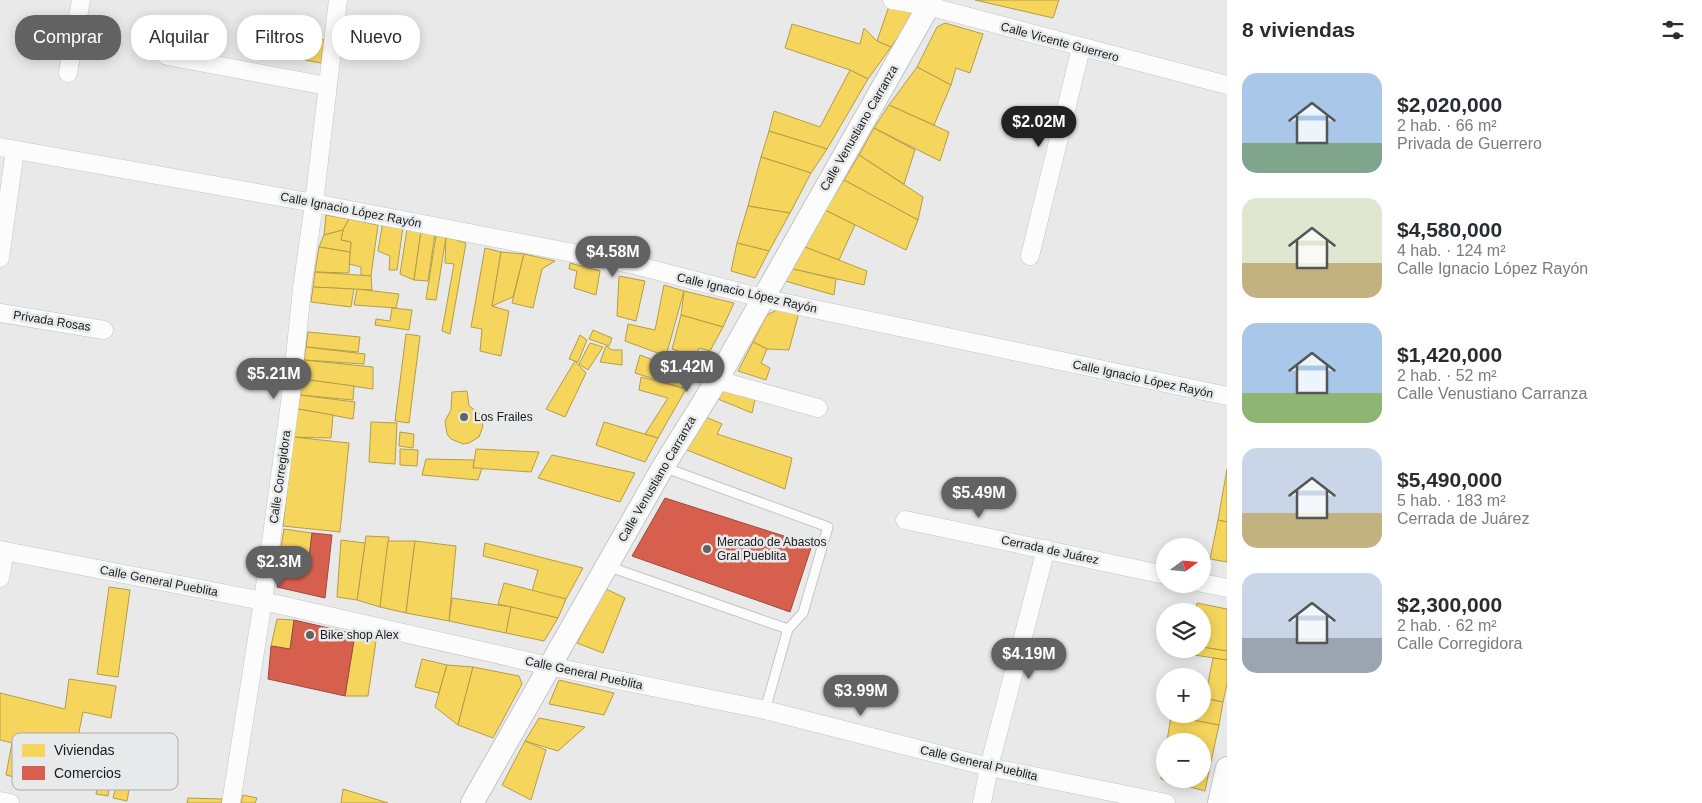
<!DOCTYPE html>
<html lang="es">
<head>
<meta charset="utf-8">
<style>
  body { margin:0; font-family:Helvetica,sans-serif; background:#f7f7f7; color:#2b2b33; height:100vh; display:flex; flex-direction:column; font-size:19px; white-space:nowrap }
  * { box-sizing:border-box; margin:0 }
  p { font-size:16px; color:#7c7c81 }
  .icon { flex:none; width:28px; height:28px; fill:none; stroke:currentColor; stroke-width:2; stroke-linecap:round; stroke-linejoin:round }
  .map { position:relative; flex:1; overflow:hidden }
  .panel { display:flex; flex-direction:column; background:#fff; width:475px }
  .panel>* { flex:none }
  .guide { position:absolute; left:15px; top:15px; width:475px; height:45px; display:flex; gap:10px }
  .needle { width:32px; rotate:74deg }
  .tools { position:absolute; left:1156px; top:538px; display:grid; gap:10px }
  .tools a { display:grid; place-items:center; width:55px; height:55px; border-radius:50%; background:#fff; box-shadow:0 2px 12px #0003; font-size:25px }
  .price { position:absolute; translate:-50% -42px; padding:0 11px; border-radius:18px; background:#626263; color:#fff; font-size:16px; line-height:32px; filter:drop-shadow(0 1px 2px #0008) }
  .price::after { content:''; position:absolute; left:50%; top:30px; width:15px; height:11px; margin-left:-8px; background:inherit; clip-path:polygon(0 0,100% 0,50% 100%) }
  .price.current { background:#222; color:#fff }
  ul { padding:0; list-style:none }
  li { display:flex; align-items:center; gap:15px; height:125px; padding:0 15px }
  li span { display:grid; place-items:center; flex:none; width:140px; height:100px; border-radius:15px; color:#555 }
  li>.icon { margin-inline-start:auto }
  span .icon { width:60px; height:60px; fill:#fffc; stroke-width:1 }
  li b { font-size:21px }
  h2 { display:flex; justify-content:space-between; align-items:center; height:60px; padding:0 15px; font-size:21px }
  .chip { padding:0 18px; border-radius:20px; background:#fff; box-shadow:0 2px 12px #0003; font-size:18px; line-height:45px }
  .chip.current { background:#626263; color:#fff }
  main { display:flex; flex:1; min-height:0 }
  .map>svg:first-child { display:block }
</style>
</head>
<body>
<main>
<div class="map">
<svg width="1227" height="803" viewBox="0 0 1227 803">
  <rect width="100%" height="100%" fill="#e9e9e9"/>
  <g fill="#f6d55c" stroke="#b49d48">
    <polygon points="975,0 1059,0 1053,18"/>
    <polygon points="889,6 912,11 914,14 891,47 877,41"/>
    <polygon points="945,23 983,34 970,73 956,68 951,85 917,67 937,27"/>
    <polygon points="792,24 860,44 864,28 877,41 891,47 868,79 850,70 785,48"/>
    <polygon points="309,38 324,40 321,63 305,60"/>
    <polygon points="917,67 951,85 934,125 889,105"/>
    <polygon points="850,70 868,79 827,149 769,131 774,111 820,127"/>
    <polygon points="889,105 949,132 940,161 874,128"/>
    <polygon points="874,128 915,150 904,184 859,155"/>
    <polygon points="769,131 827,149 811,173 761,157"/>
    <polygon points="859,155 923,197 918,220 844,180"/>
    <polygon points="761,157 811,173 790,213 748,206"/>
    <polygon points="844,180 918,220 906,250 825,210"/>
    <polygon points="748,206 790,213 769,251 737,243"/>
    <polygon points="825,210 855,225 839,260 805,247"/>
    <polygon points="326,215 349,219 343,230 324,235"/>
    <polygon points="349,219 378,225 371,276 361,275 361,267 349,264 351,242 341,240 343,230"/>
    <polygon points="383,221 403,227 397,270 389,270 390,256 378,251"/>
    <polygon points="407,229 421,231 414,280 400,274"/>
    <polygon points="343,230 341,240 351,242 350,252 319,247 324,235"/>
    <polygon points="421,231 435,234 428,281 414,280"/>
    <polygon points="436,236 446,237 436,300 426,299"/>
    <polygon points="446,237 466,243 450,334 442,331 454,264 445,263"/>
    <polygon points="737,243 769,251 755,278 731,271"/>
    <polygon points="319,247 350,252 349,273 315,272"/>
    <polygon points="805,247 867,271 864,285 793,269"/>
    <polygon points="485,248 501,252 492,306 509,311 501,356 480,351 482,329 471,327"/>
    <polygon points="501,252 524,254 513,297 492,306"/>
    <polygon points="524,254 555,261 542,269 533,308 512,303"/>
    <polygon points="570,263 600,271 596,295 574,288 577,271 569,269"/>
    <polygon points="793,269 836,279 834,295 785,281"/>
    <polygon points="315,272 371,276 372,290 313,287"/>
    <polygon points="619,276 645,281 636,321 617,316"/>
    <polygon points="664,285 684,291 666,356 625,341 628,324 655,330"/>
    <polygon points="313,287 354,289 351,307 311,302"/>
    <polygon points="357,289 399,294 396,308 354,305"/>
    <polygon points="684,291 734,303 723,327 681,315"/>
    <polygon points="782,307 799,312 789,350 767,349 753,342 767,315"/>
    <polygon points="392,308 412,310 409,330 375,325 376,319 390,321"/>
    <polygon points="681,315 723,327 710,351 699,348 695,357 672,349"/>
    <polygon points="593,330 612,338 609,346 589,339"/>
    <polygon points="308,332 360,337 358,352 306,347"/>
    <polygon points="406,334 420,336 409,423 395,421"/>
    <polygon points="580,335 587,340 578,362 569,359"/>
    <polygon points="753,342 767,349 761,363 770,368 766,380 738,371"/>
    <polygon points="590,343 603,347 588,370 579,364"/>
    <polygon points="606,346 612,350 622,350 622,365 600,362"/>
    <polygon points="306,347 365,354 364,364 304,360"/>
    <polygon points="640,355 693,375 686,389 635,373"/>
    <polygon points="304,360 373,367 373,389 302,379"/>
    <polygon points="575,361 586,373 565,417 546,409"/>
    <polygon points="641,377 686,389 658,438 645,434 668,398 639,390"/>
    <polygon points="302,379 354,386 353,400 300,395"/>
    <polygon points="729,385 756,395 752,413 718,399"/>
    <polygon points="467,391 469,406 480,414 483,426 479,437 469,443 463,444 451,439 447,434 445,421 451,410 452,392"/>
    <polygon points="300,395 355,402 353,419 298,409"/>
    <polygon points="298,409 333,415 331,438 293,437"/>
    <polygon points="706,417 722,424 717,434 792,458 785,489 687,450"/>
    <polygon points="371,422 397,423 395,464 369,462"/>
    <polygon points="604,422 658,438 645,462 596,445"/>
    <polygon points="400,432 414,434 413,448 399,446"/>
    <polygon points="293,437 349,443 340,532 283,526"/>
    <polygon points="400,449 418,450 417,466 400,465"/>
    <polygon points="476,449 539,452 531,472 473,468"/>
    <polygon points="552,455 635,473 620,502 538,478"/>
    <polygon points="426,459 474,460 473,468 482,468 478,480 422,475"/>
    <polygon points="1227,469 1227,522 1218,520"/>
    <polygon points="1218,520 1227,522 1227,562 1210,559"/>
    <polygon points="284,529 312,533 309,558 280,554"/>
    <polygon points="366,536 389,537 380,607 357,600"/>
    <polygon points="341,540 365,543 357,600 337,597"/>
    <polygon points="388,541 415,541 406,613 380,607"/>
    <polygon points="415,541 456,546 449,621 406,613"/>
    <polygon points="485,543 583,568 566,599 532,591 538,570 483,556"/>
    <polygon points="504,583 566,599 558,618 498,604"/>
    <polygon points="109,587 130,590 118,677 97,674"/>
    <polygon points="606,589 625,598 603,653 577,643"/>
    <polygon points="452,598 511,607 506,633 449,621"/>
    <polygon points="1197,603 1227,609 1227,651 1202,647 1202,611 1196,611"/>
    <polygon points="511,607 558,618 544,641 506,633"/>
    <polygon points="277,619 294,620 290,649 271,646"/>
    <polygon points="355,634 376,641 368,696 345,696"/>
    <polygon points="1202,647 1227,651 1227,660 1188,654 1189,649 1202,649"/>
    <polygon points="1213,658 1227,660 1227,684 1223,702 1205,698"/>
    <polygon points="422,659 447,665 439,693 415,687"/>
    <polygon points="447,665 473,667 458,725 435,707"/>
    <polygon points="473,667 519,676 522,684 493,738 458,725"/>
    <polygon points="69,679 116,686 111,718 83,712 68,787 48,784 54,753 0,740 0,693 65,709"/>
    <polygon points="559,680 614,693 604,715 549,704"/>
    <polygon points="1202,698 1223,702 1219,725 1171,716 1172,714 1202,714"/>
    <polygon points="1171,716 1219,725 1210,766 1202,765 1202,741 1167,741"/>
    <polygon points="539,718 585,727 558,751 525,741"/>
    <polygon points="525,741 546,750 531,800 502,785"/>
    <polygon points="12,743 36,749 30,781 6,775"/>
    <polygon points="105,747 114,749 108,796 96,794"/>
    <polygon points="125,753 135,756 127,801 113,798"/>
    <polygon points="1164,756 1165,757 1165,779 1202,779 1202,765 1210,766 1205,791 1161,779"/>
    <polygon points="343,789 388,803 341,803"/>
    <polygon points="243,795 257,798 255,803 241,803"/>
    <polygon points="188,798 222,799 221,803 187,803"/>
  </g>
  <g fill="#d6604d" stroke="#9e4b3e">
    <polygon points="665,498 812,545 790,612 632,556"/>
    <polygon points="312,533 332,535 325,598 277,587 280,554 309,558"/>
    <polygon points="294,620 355,634 345,696 268,679 271,646 290,649"/>
  </g>
  <g fill="none" stroke-linecap="round" stroke-linejoin="round">
    <defs>
      <g id="service">
        <polyline points="663,467 828,527 803,613 788,629 765,710"/>
        <polyline points="607,566 788,629"/>
      </g>
      <g id="minor">
        <polyline points="892,0 928,6 1227,85"/>
        <polyline points="167,56 327,86"/>
        <polyline points="68,73 81,0"/>
        <polyline points="0,147 314,203 635,265 762,298 1227,396"/>
        <polyline points="1030,256 1081,48"/>
        <polyline points="0,258 15,150"/>
        <polyline points="0,313 104,330"/>
        <polyline points="717,380 818,408"/>
        <polyline points="905,520 1165,575"/>
        <polyline points="0,550 263,601 549,666 765,710 989,767 1166,803"/>
        <polyline points="0,578 5,551"/>
        <polyline points="1202,583 1227,588"/>
        <polyline points="0,801 10,803"/>
        <polyline points="231,803 263,601 291,395 302,289 314,203 338,0"/>
        <polyline points="982,803 989,767 1046,549"/>
      </g>
      <g id="tertiary">
        <polyline points="472,803 663,467 717,380 932,0"/>
        <polyline points="1219,803 1227,768"/>
      </g>
    </defs>
    <use href="#service" stroke="#c5c5c5" stroke-width="11"/>
    <use href="#minor" stroke="#c5c5c5" stroke-width="19"/>
    <use href="#tertiary" stroke="#c5c5c5" stroke-width="24"/>
    <use href="#service" stroke="#fcfcfc" stroke-width="9"/>
    <use href="#minor" stroke="#fcfcfc" stroke-width="18"/>
    <use href="#tertiary" stroke="#fcfcfc" stroke-width="22"/>
  </g>
  <g fill="#626263" stroke="#e8e9ea" stroke-width="2">
    <circle cx="464" cy="417" r="5"/>
    <circle cx="707" cy="549" r="5"/>
    <circle cx="310" cy="635" r="5"/>
  </g>
  <g text-anchor="middle" dominant-baseline="central" stroke-width="5" stroke-linejoin="round" paint-order="stroke">
    <g font-size="12" fill="#1a1a1b" stroke="#e8e9ea">
      <text transform="translate(1060 42) rotate(15)">Calle Vicente Guerrero</text>
      <text transform="translate(859 128) rotate(-60)">Calle Venustiano Carranza</text>
      <text transform="translate(351 210) rotate(11)">Calle Ignacio López Rayón</text>
      <text transform="translate(747 293) rotate(13)">Calle Ignacio López Rayón</text>
      <text transform="translate(52 321) rotate(9)">Privada Rosas</text>
      <text transform="translate(1143 379) rotate(12)">Calle Ignacio López Rayón</text>
      <text transform="translate(280 477) rotate(-82)">Calle Corregidora</text>
      <text transform="translate(657 479) rotate(-60)">Calle Venustiano Carranza</text>
      <text transform="translate(1050 550) rotate(12)">Cerrada de Juárez</text>
      <text transform="translate(159 581) rotate(11)">Calle General Pueblita</text>
      <text transform="translate(584 673) rotate(12)">Calle General Pueblita</text>
      <text transform="translate(979 763) rotate(13)">Calle General Pueblita</text>
    </g>
    <g font-size="12" fill="#1a1a1b" stroke="#e8e9ea" text-anchor="start">
      <text x="474" y="417">Los Frailes</text>
      <text x="717" y="542">Mercado de Abastos<tspan x="717" dy="14">Gral Pueblita</tspan></text>
      <text x="320" y="635">Bike shop Alex</text>
    </g>
  </g>
  <rect x="12" y="733" width="166" height="57" rx="8" fill="#e8e9ea" stroke="#aaabac" stroke-width="1"/>
  <rect x="22" y="744" width="23" height="13" fill="#f6d55c"/>
  <rect x="22" y="766" width="23" height="14" fill="#d6604d"/>
  <g font-size="14" fill="#1a1a1b">
    <text x="54" y="755">Viviendas</text>
    <text x="54" y="778">Comercios</text>
  </g>
</svg>
<div class="tools">
<a><svg class="needle" viewBox="-14 -14 28 28"><path d="M0-13l5 13h-10z" fill="#e53935"/><path d="M0 13l5-13h-10z" fill="#7c7c81"/></svg></a>
<a><svg class="icon" aria-label="layers" viewBox="0 0 24 24"><path d="M12 4l9 5-9 5-9-5zM3 14l9 5 9-5"/></svg></a>
<a>+</a>
<a>−</a>
</div>
<b class="price current" style="left:1039px;top:148px">$2.02M</b>
<b class="price" style="left:613px;top:278px">$4.58M</b>
<b class="price" style="left:687px;top:393px">$1.42M</b>
<b class="price" style="left:274px;top:400px">$5.21M</b>
<b class="price" style="left:979px;top:519px">$5.49M</b>
<b class="price" style="left:279px;top:588px">$2.3M</b>
<b class="price" style="left:1029px;top:680px">$4.19M</b>
<b class="price" style="left:861px;top:717px">$3.99M</b>
<div class="guide">
<a class="chip current">Comprar</a>
<a class="chip">Alquilar</a>
<a class="chip">Filtros</a>
<a class="chip">Nuevo</a>
</div>
</div>
<section class="panel">
<h2>8 viviendas<svg class="icon" aria-label="filters" viewBox="0 0 24 24"><path d="M4 7h16M4 17h16"/><circle cx="9" cy="7" r="2"/><circle cx="15" cy="17" r="2"/></svg></h2>
<ul>
<li><span style="background:linear-gradient(#a9c7e8 70%,#7fa58c 0)"><svg class="icon" aria-label="home" viewBox="0 0 24 24"><path d="M3 11l9-7 9 7M6 9v11h12V9"/></svg></span><div><b>$2,020,000</b><p>2 hab. · 66 m²</p><p>Privada de Guerrero</p></div></li>
<li><span style="background:linear-gradient(#dfe7d0 65%,#c2b280 0)"><svg class="icon" aria-label="home" viewBox="0 0 24 24"><path d="M3 11l9-7 9 7M6 9v11h12V9"/></svg></span><div><b>$4,580,000</b><p>4 hab. · 124 m²</p><p>Calle Ignacio López Rayón</p></div></li>
<li><span style="background:linear-gradient(#a9c7e8 70%,#8fb573 0)"><svg class="icon" aria-label="home" viewBox="0 0 24 24"><path d="M3 11l9-7 9 7M6 9v11h12V9"/></svg></span><div><b>$1,420,000</b><p>2 hab. · 52 m²</p><p>Calle Venustiano Carranza</p></div></li>
<li><span style="background:linear-gradient(#c9d6e8 65%,#c2b280 0)"><svg class="icon" aria-label="home" viewBox="0 0 24 24"><path d="M3 11l9-7 9 7M6 9v11h12V9"/></svg></span><div><b>$5,490,000</b><p>5 hab. · 183 m²</p><p>Cerrada de Juárez</p></div></li>
<li><span style="background:linear-gradient(#c9d6e8 65%,#9aa5b1 0)"><svg class="icon" aria-label="home" viewBox="0 0 24 24"><path d="M3 11l9-7 9 7M6 9v11h12V9"/></svg></span><div><b>$2,300,000</b><p>2 hab. · 62 m²</p><p>Calle Corregidora</p></div></li>
</ul>
</section>
</main>
</body>
</html>
